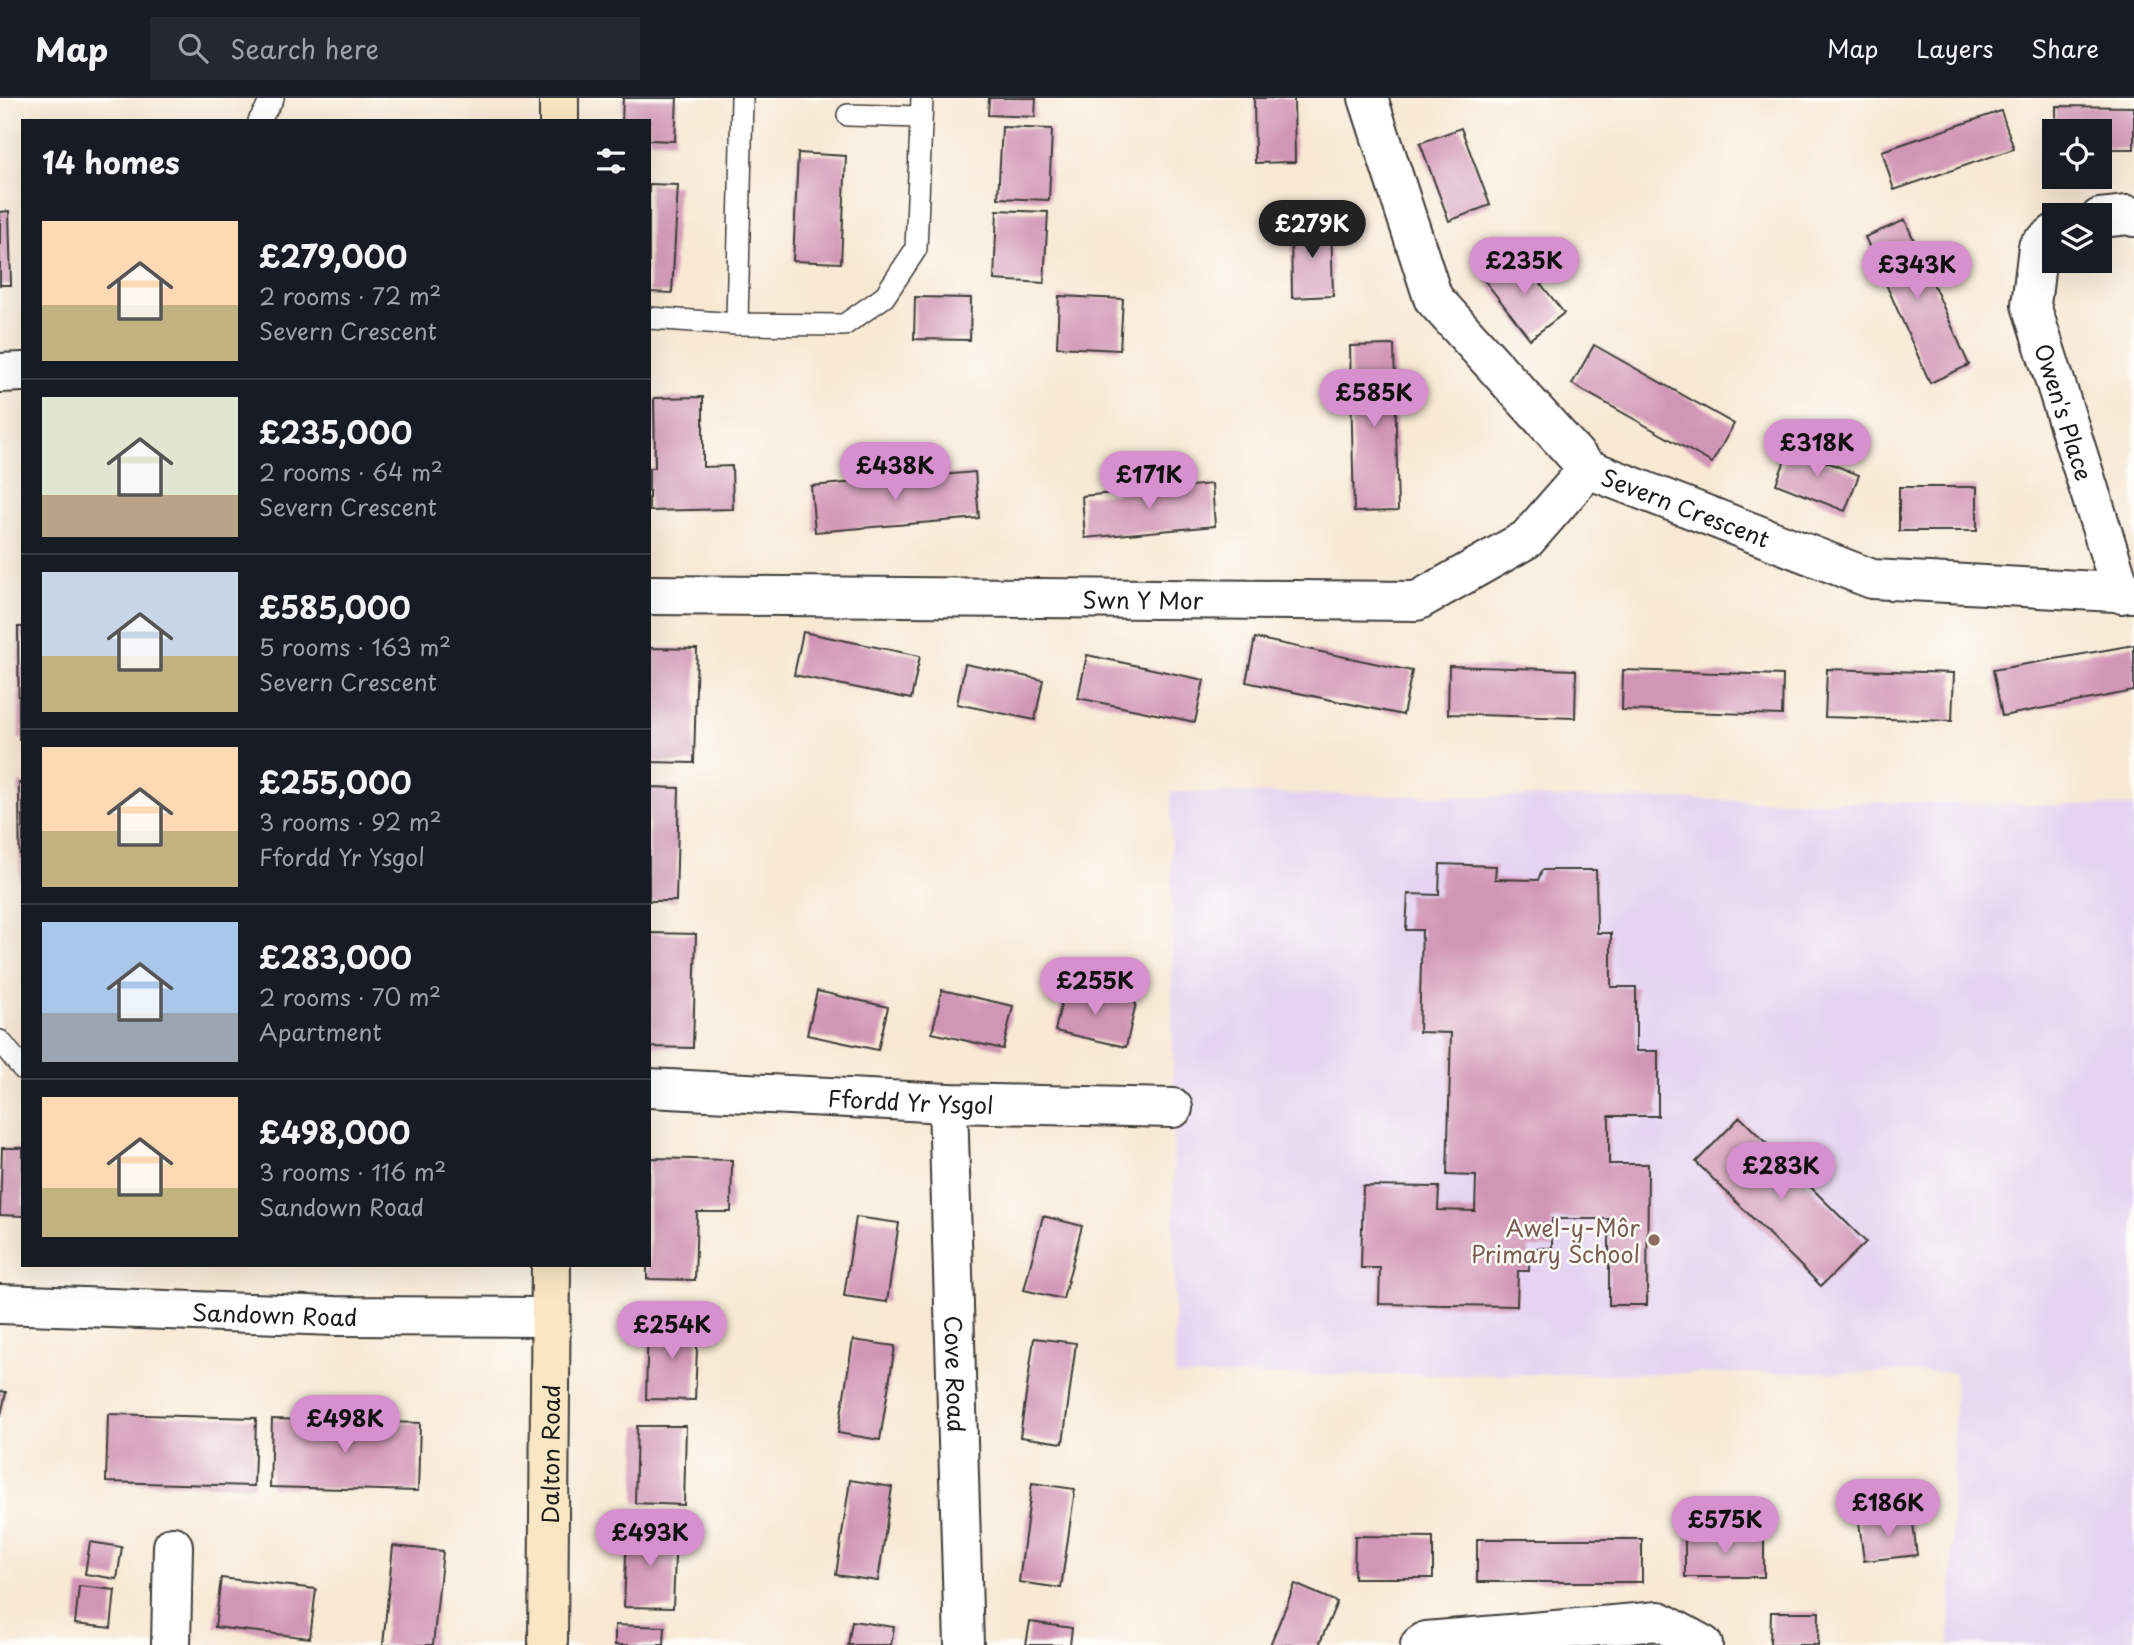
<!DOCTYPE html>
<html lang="en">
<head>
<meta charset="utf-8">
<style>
  body { margin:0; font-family:"Playpen Sans",sans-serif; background:#242831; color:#f1f3f6; height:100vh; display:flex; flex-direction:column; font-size:26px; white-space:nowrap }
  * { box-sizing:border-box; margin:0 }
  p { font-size:23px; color:#9ea1a6 }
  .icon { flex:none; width:38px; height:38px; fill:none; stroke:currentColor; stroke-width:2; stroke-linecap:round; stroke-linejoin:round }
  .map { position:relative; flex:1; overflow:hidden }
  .drawer { position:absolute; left:21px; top:21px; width:630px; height:1148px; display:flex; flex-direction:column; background:#171b24; border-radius:0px; box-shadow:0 7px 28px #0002 }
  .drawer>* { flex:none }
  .controls { position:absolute; left:2042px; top:21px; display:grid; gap:14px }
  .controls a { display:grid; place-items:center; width:70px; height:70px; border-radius:0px; background:#171b24; box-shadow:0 7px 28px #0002; font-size:35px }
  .price { position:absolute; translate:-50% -60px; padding:0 16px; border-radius:24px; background:#d690ce; color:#111; font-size:23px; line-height:46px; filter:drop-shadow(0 2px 4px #0008) }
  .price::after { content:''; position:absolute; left:50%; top:42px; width:21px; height:16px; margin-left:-10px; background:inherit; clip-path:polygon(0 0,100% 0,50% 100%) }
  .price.active { background:#222; color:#fff }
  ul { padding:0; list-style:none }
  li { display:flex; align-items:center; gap:21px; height:175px; padding:0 21px }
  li+li { border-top:2px solid #363941 }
  li span { display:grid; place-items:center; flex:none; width:196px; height:140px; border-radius:0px; color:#555 }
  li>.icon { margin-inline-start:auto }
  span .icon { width:84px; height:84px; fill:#fffc; stroke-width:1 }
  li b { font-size:30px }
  h2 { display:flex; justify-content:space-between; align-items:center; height:84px; padding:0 21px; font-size:30px }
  header { display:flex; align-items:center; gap:42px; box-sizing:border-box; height:98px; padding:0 35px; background:#171b24; border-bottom:2px solid #363941 }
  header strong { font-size:33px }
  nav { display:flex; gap:38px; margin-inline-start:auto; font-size:24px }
  .search { width:490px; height:63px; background:#242831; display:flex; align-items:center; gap:18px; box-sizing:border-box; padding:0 24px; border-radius:0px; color:#9ea1a6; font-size:26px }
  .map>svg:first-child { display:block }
</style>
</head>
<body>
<header>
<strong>Map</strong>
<div class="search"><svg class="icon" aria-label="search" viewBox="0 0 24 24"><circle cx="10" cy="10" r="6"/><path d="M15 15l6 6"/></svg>Search here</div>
<nav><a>Map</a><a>Layers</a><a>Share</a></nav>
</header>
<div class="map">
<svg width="2134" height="1547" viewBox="0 0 2134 1547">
  <rect width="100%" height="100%" fill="#fdfcf7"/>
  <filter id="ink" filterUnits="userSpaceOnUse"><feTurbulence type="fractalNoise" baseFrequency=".0143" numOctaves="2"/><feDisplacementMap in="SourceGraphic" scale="14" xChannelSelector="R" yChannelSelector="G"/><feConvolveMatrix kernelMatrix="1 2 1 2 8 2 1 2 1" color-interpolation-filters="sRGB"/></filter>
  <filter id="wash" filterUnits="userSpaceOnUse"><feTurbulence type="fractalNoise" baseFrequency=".00686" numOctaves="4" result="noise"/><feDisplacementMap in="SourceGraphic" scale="28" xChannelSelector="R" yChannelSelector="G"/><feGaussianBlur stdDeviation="1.57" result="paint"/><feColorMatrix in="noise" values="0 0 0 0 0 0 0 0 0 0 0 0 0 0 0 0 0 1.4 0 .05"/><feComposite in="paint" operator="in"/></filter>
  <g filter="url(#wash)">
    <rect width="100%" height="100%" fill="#f8e8d4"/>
    <polygon fill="#e5d3f1" points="1171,694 2134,708 2134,1547 1950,1547 1955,1274 1175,1278"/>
    <g id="blocks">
      <g fill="#d196b5">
        <polygon points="623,0 677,0 675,43 649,42 649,23 622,23"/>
        <polygon points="989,0 1036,0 1035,19 988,17"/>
        <polygon points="1254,0 1294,0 1295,64 1255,65"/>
        <polygon points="2056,8 2134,9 2134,51 2100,51 2100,33 2056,33"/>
        <polygon points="2001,13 2014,51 1894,92 1882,53"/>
        <polygon points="1002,29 1052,31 1049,102 998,100"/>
        <polygon points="1461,30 1490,107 1449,123 1420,45"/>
        <polygon points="798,55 846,58 841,165 793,163"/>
        <polygon points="649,86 678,87 672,195 649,194"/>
        <polygon points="997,112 1048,114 1044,185 994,182"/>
        <polygon points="9,113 11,187 0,187 0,114"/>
        <polygon points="1905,122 1969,267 1930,285 1865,139"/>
        <polygon points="1331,123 1333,198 1292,200 1291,125"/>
        <polygon points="1518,157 1564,215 1530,241 1485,183"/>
        <polygon points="1059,198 1123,201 1120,252 1057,249"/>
        <polygon points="915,199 971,200 970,242 914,241"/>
        <polygon points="1394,247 1398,413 1354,414 1350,248"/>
        <polygon points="1594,247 1734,326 1712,365 1572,286"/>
        <polygon points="703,299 703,369 732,368 733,411 649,413 649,370 655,370 654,300"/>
        <polygon points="1790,349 1859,377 1845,413 1776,386"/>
        <polygon points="975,374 979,420 815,434 811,388"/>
        <polygon points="1212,386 1215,428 1085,440 1082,398"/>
        <rect x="1899" y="389" width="78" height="44"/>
        <polygon points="18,529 23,529 23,641 19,641"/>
        <polygon points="803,534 920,558 911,601 794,577"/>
        <polygon points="1255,540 1412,573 1403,617 1246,584"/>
        <polygon points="2134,547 2134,593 2002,618 1993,572"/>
        <polygon points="650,550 697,551 694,665 649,664"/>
        <polygon points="1087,557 1204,582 1195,624 1078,600"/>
        <polygon points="965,566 1043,582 1035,622 957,606"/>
        <polygon points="1449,568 1576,572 1575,620 1448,616"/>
        <polygon points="1827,571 1954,575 1952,623 1825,619"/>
        <polygon points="1623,572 1783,577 1782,617 1622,612"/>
        <polygon points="19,685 23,685 23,796 20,796"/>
        <polygon points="649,689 679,690 676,803 649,803"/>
        <polygon points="1440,766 1496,768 1495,781 1538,782 1542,772 1596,772 1597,835 1611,835 1611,889 1636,889 1636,953 1658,953 1658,1018 1609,1018 1609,1066 1648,1066 1647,1207 1609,1207 1609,1121 1552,1121 1552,1150 1529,1150 1529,1173 1518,1173 1517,1208 1379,1206 1380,1170 1361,1170 1363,1088 1439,1089 1438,1112 1475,1113 1476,1078 1447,1077 1451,935 1419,934 1422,832 1406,832 1408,796 1439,797"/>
        <polygon points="649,835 696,836 693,950 649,949"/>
        <polygon points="1065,889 1136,905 1126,949 1055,933"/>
        <polygon points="942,892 1013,908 1003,951 932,935"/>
        <polygon points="817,893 888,909 878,952 807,937"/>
        <polygon points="1740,1019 1866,1144 1821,1188 1696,1064"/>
        <polygon points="2,1050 23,1050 23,1118 0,1117"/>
        <polygon points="649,1060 732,1062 731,1114 697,1114 695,1182 647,1181 647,1167 649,1167"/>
        <polygon points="1043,1118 1082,1128 1063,1201 1024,1192"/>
        <polygon points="856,1119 899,1125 887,1204 844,1198"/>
        <polygon points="648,1223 698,1225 695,1302 646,1301"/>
        <polygon points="1034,1240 1076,1245 1063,1345 1020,1339"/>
        <polygon points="853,1242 895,1248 880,1342 838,1335"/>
        <polygon points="0,1293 6,1294 1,1317 0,1317"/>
        <polygon points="108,1316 256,1320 254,1388 106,1384"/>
        <polygon points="272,1321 420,1325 418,1393 270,1389"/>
        <polygon points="637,1328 686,1328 684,1407 635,1405"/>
        <polygon points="850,1382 892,1389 878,1483 836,1477"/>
        <polygon points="1032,1385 1075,1391 1061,1490 1019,1484"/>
        <polygon points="1912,1418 1917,1457 1864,1463 1859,1424"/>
        <polygon points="627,1432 676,1433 673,1510 624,1509"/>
        <rect x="1685" y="1437" width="79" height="42"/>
        <polygon points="1355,1438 1433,1439 1433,1480 1354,1480"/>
        <rect x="1477" y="1441" width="165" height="43"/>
        <polygon points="90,1444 122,1449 117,1481 85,1476"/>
        <polygon points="393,1448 443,1453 433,1547 383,1547"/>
        <polygon points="221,1480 316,1491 310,1540 215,1529"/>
        <polygon points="1295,1486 1337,1504 1319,1547 1270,1547"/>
        <polygon points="79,1488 115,1492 111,1530 75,1526"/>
        <polygon points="1771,1514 1819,1514 1818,1547 1770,1547"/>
        <polygon points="852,1523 894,1529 891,1547 848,1547"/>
        <polygon points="1030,1524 1072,1530 1070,1547 1026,1547"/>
        <polygon points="615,1527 665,1529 664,1547 615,1547"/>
      </g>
    </g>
  </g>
  <g filter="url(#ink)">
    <use href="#blocks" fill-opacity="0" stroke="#3d3b38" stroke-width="2"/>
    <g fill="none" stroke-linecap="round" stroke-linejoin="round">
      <defs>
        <g id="lane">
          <polyline points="848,17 921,19"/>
          <polyline points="259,23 273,0"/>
          <polyline points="649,220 737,226 844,227 884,199 916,151 922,0"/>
          <polyline points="737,226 742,0"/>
          <polyline points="0,943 23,971"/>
        </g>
        <g id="street">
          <path id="s1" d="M1368 0 1433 200 1588 371 1872 481 2134 495"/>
          <polyline points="2100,120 2128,117 2134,119"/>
          <path id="s2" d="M2054 136 2038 149 2031 207 2122 496"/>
          <polyline points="0,275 23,274"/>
          <path id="s3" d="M649 497 1417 503 1527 441 1588 371"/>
          <path id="s4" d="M649 990 948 1005 1173 1010"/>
          <path id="s5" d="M948 1005 964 1547"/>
          <path id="s6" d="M0 1206 335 1218 550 1219"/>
          <polyline points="171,1547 173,1448"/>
          <polyline points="1420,1547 1426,1543 1659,1523 1703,1547"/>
        </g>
        <g id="secondary">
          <polyline points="559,23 559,0"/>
          <path id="s7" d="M548 1547 551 1167"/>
        </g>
      </defs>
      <use href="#lane" stroke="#3d3b38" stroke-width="24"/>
      <use href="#street" stroke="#3d3b38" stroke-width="42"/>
      <use href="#secondary" stroke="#3d3b38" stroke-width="42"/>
      <use href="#lane" stroke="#fff" stroke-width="21"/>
      <use href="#street" stroke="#fff" stroke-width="38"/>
      <use href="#secondary" stroke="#f9e7c3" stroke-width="38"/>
    </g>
  </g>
  <circle fill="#8d6e63" stroke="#fdfcf7" stroke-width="2.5" cx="1654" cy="1142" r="7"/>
  <g text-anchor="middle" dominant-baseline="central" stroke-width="5" stroke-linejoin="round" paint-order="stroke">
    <g font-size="23" fill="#1c1c1c" stroke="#fdfcf7">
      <text stroke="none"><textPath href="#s2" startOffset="191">Owen's Place</textPath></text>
      <text stroke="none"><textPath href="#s1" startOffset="546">Severn Crescent</textPath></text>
      <text stroke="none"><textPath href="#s3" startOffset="494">Swn Y Mor</textPath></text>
      <text stroke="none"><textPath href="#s4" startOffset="262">Ffordd Yr Ysgol</textPath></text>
      <text stroke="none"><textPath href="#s6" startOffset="275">Sandown Road</textPath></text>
      <text stroke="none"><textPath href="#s5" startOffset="271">Cove Road</textPath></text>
      <text stroke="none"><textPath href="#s7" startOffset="191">Dalton Road</textPath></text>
    </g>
    <g font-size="23" fill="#785e54" stroke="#fdfcf7" text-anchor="end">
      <text x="1640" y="1129">Awel-y-Môr<tspan x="1640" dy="26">Primary School</tspan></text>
    </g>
  </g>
</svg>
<div class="controls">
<a><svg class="icon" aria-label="locate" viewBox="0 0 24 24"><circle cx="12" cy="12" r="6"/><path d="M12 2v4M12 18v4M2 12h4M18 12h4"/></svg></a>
<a><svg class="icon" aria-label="layers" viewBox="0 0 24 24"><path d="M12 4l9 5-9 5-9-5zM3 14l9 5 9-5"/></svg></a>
</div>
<b class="price active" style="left:1312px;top:162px">£279K</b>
<b class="price" style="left:1524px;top:199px">£235K</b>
<b class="price" style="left:1917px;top:203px">£343K</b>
<b class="price" style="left:1374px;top:331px">£585K</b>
<b class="price" style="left:1817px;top:381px">£318K</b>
<b class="price" style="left:895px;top:404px">£438K</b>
<b class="price" style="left:1149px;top:413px">£171K</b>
<b class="price" style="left:1095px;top:919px">£255K</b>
<b class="price" style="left:1781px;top:1104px">£283K</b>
<b class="price" style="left:672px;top:1263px">£254K</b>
<b class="price" style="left:345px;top:1357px">£498K</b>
<b class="price" style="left:1888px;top:1441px">£186K</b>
<b class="price" style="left:1725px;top:1458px">£575K</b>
<b class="price" style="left:650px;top:1471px">£493K</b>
<section class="drawer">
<h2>14 homes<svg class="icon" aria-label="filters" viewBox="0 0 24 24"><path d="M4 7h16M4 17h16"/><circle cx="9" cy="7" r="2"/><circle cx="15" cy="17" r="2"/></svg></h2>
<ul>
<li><span style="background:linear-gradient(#ffd9b3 60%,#c2b280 0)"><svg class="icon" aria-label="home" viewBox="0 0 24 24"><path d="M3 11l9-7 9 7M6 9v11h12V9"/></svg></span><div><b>£279,000</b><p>2 rooms · 72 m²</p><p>Severn Crescent</p></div></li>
<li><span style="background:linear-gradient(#dfe7d0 70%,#b9a48a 0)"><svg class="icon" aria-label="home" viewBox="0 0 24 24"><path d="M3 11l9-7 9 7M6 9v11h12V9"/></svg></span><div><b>£235,000</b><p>2 rooms · 64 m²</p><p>Severn Crescent</p></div></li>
<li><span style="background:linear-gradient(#c9d6e8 60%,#c2b280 0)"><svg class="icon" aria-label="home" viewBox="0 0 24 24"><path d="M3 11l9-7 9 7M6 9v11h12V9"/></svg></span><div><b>£585,000</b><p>5 rooms · 163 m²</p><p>Severn Crescent</p></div></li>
<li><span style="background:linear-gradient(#ffd9b3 60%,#c2b280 0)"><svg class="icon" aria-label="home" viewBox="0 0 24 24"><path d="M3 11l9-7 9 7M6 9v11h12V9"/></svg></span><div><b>£255,000</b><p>3 rooms · 92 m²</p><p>Ffordd Yr Ysgol</p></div></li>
<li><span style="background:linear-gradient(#a9c7e8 65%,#9aa5b1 0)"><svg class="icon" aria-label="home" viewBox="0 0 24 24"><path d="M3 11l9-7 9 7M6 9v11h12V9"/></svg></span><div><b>£283,000</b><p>2 rooms · 70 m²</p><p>Apartment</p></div></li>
<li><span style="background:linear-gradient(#ffd9b3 65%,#c2b280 0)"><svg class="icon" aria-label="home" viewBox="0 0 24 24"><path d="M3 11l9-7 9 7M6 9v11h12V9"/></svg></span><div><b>£498,000</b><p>3 rooms · 116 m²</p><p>Sandown Road</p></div></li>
</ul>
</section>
</div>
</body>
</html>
